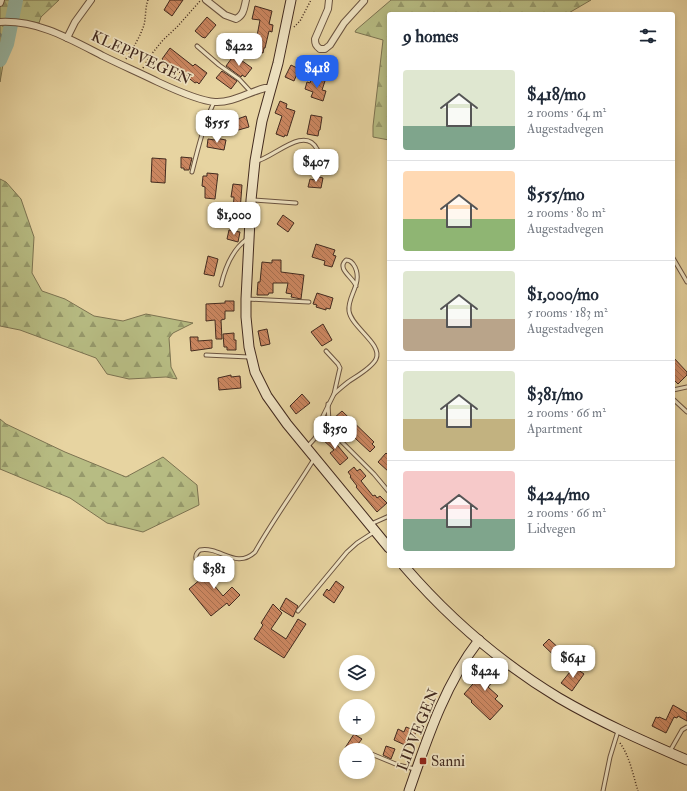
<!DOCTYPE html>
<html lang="en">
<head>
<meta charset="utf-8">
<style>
  body { margin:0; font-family:"IM FELL Double Pica",serif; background:#f2f2f3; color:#1f2937; height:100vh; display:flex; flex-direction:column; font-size:15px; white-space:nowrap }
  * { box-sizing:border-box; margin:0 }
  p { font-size:13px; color:#747a83 }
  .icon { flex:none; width:22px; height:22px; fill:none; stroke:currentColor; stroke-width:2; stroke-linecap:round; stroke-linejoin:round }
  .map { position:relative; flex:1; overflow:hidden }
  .side { position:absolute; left:387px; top:12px; width:288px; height:556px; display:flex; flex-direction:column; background:#fff; border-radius:4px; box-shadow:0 2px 6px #0003 }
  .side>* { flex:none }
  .buttons { position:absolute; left:339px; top:655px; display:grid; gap:8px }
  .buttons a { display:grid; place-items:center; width:36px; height:36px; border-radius:50%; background:#fff; box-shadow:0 2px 6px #0003; font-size:20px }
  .price { position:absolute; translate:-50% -34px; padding:0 9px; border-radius:8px; background:#fff; color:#222; font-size:13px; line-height:26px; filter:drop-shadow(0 1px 2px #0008) }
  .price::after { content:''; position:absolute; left:50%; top:24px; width:12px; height:9px; margin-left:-6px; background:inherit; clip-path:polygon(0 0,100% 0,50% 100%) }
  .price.on { background:#2563eb; color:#fff }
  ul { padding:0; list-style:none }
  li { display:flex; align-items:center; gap:12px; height:100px; padding:0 16px }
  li+li { border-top:1px solid #e0e1e3 }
  li span { display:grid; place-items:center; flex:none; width:112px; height:80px; border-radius:4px; color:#555 }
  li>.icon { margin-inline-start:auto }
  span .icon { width:48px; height:48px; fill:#fffc; stroke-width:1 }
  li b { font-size:17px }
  h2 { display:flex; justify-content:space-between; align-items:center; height:48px; padding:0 16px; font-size:17px }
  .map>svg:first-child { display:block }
</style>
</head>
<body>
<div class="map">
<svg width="687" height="791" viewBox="0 0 687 791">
  <defs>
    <pattern id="forest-firs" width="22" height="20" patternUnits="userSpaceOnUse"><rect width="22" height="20" fill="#b7bc83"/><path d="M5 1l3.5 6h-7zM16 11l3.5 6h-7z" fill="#96996b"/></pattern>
    <pattern id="building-back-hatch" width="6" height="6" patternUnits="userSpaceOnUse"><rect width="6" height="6" fill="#cc8761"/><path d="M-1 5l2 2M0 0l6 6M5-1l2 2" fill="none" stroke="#a76f4f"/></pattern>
  </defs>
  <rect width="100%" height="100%" fill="#e7d4a1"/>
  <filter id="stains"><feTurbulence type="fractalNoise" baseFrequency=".005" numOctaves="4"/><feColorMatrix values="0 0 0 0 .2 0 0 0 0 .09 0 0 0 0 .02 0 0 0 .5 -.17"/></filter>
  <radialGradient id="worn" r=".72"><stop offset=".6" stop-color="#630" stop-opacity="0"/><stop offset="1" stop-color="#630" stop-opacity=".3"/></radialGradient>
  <g fill="url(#forest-firs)" stroke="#7c7351">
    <polygon points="0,0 59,0 41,17 39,23 15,19 9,30 0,82"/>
    <polygon points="391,0 591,0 567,14 389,14 389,140 373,137 373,126 383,40 355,32 356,30"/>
    <polygon points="0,179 6,182 21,199 34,237 32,273 42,291 65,299 94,316 123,321 146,314 193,323 173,333 169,338 171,367 177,379 166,377 129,379 107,374 96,358 20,330 0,326"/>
    <polygon points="0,419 6,424 65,452 126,477 163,457 197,485 199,505 143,532 107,523 70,498 0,469"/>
  </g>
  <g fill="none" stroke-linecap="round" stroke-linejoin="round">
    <polyline stroke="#757f70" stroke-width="2.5" points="0,34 7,44"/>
    <polyline stroke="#97b8a6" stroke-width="14" points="0,60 7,44 16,0"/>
  </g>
  <g fill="url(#building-back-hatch)" stroke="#422a1f">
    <polygon points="170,0 183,0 172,16 164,10"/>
    <polygon points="255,6 272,11 269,24 273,25 272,32 269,31 265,48 264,48 263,53 253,51 253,47 241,45 243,36 256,38 257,36 260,20 252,19"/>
    <polygon points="207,17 216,25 205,38 202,37 195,31"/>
    <polygon points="170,48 193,66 195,64 207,73 199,84 197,82 195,83 181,72 180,73 178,71 177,72 163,62 164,61 162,59"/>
    <polygon points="234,55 252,68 245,77 242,75 241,77 226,66"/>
    <polygon points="291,65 299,69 294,81 285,77"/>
    <polygon points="222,71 237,81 231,89 216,78"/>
    <polygon points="317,79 325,81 322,90 326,91 323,101 311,97 313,92 305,89 307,82 310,83 311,80 316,81"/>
    <polygon points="280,101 287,104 286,108 295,111 287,136 285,135 284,137 276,134 282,116 275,113"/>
    <polygon points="311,115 322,117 320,130 319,130 318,136 307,134"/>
    <polygon points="246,116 249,127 235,131 232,121"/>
    <polygon points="215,138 226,140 224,150 207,147 208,139 215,140"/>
    <polygon points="181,157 192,158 189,170 184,170 184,168 181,168"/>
    <polygon points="152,158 166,159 165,183 151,182"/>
    <polygon points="207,173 218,174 215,199 205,198 205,187 202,186 203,176 207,176"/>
    <polygon points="315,176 323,178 321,188 308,187 310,179 315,180"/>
    <polygon points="233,184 242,185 240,211 233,210 234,197 231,197"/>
    <polygon points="283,215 294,223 288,232 277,224"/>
    <polygon points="229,230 240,232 238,242 227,239"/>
    <polygon points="316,244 335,250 333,255 336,256 332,267 324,265 325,261 312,257"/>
    <polygon points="208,256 218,259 214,276 204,274"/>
    <polygon points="272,260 281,260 281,272 304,275 301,299 291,297 292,294 286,293 288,283 273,283 273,293 269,293 268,295 257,295 258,282 260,282 262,262 272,263"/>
    <polygon points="317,293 333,298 330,309 326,308 326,310 316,307 317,305 313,304"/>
    <polygon points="225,301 234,301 234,311 225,311 225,319 221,320 222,339 216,339 215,320 206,321 206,304 225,303"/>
    <polygon points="323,324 332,340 322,346 311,332"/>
    <polygon points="267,329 270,344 261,346 258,331"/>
    <polygon points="234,333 234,340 236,340 236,350 227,350 227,347 224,347 223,334"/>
    <polygon points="190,337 198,337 198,341 212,340 212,348 191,351"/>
    <polygon points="673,357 687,372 687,375 678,384 673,379"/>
    <polygon points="231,375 231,377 240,376 241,388 219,390 218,378"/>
    <polygon points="302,394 310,403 296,414 290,406"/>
    <polygon points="342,411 374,442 372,444 375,447 370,452 342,426 341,428 336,422 337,421 334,418"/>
    <polygon points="327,433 334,439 333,440 348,458 340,465 330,453 334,450 322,439"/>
    <polygon points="386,453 389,456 389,472 378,462"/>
    <polygon points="354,467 357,471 360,469 366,476 361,481 373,496 375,495 377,498 380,496 387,503 377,512 356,487 357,486 350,477 351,476 348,472"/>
    <polygon points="219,559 231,570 224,577 222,574 213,584 223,596 232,587 240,595 229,606 227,603 211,616 189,589 214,568 213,566"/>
    <polygon points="336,581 344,587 334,603 323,595 327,589 329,591"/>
    <polygon points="286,598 298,606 293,617 280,609"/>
    <polygon points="273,604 282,613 271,629 286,639 298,619 306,624 284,658 254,639 263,625 261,623"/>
    <polygon points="549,639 564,653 568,649 572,654 563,664 543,645"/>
    <polygon points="491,663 501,672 488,687 498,696 495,699 503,706 490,720 471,702 472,701 464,694 480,676 481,674 479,672 485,665 487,667"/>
    <polygon points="574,667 584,674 572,691 561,683"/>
    <polygon points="673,705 687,713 687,721 678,716 677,718 674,717 666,733 652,726 656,717 658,718 659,717 666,720"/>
    <polygon points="406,727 416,731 411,746 406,744 405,745 394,740 398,729 404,732"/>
    <polygon points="354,734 362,739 358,744 367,750 348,750 345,748"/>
    <polygon points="386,746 395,749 391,759 383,755"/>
  </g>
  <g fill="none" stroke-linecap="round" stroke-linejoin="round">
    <defs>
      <g id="lane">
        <polyline points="197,46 219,65 239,79 251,92"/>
        <path d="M257 161C274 157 305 125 317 149 320 154 322 159 322 164"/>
        <path d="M192 172C198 148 204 124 214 102"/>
        <polyline points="253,200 296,203"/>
        <polyline points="673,258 687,282"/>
        <path d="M221 285C225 268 233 249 247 239"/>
        <polyline points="248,299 309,302"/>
        <polyline points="206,355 249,357"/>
        <polyline points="673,390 687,387"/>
        <path d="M334 394C338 390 343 386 348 382 355 377 372 368 376 359 383 344 351 327 349 311 347 296 363 284 355 267 353 263 350 260 346 260 336 269 353 277 356 286"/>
        <polyline points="673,399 687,412"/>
        <polyline points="328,404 329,422 337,437 374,474 389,492"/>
        <polyline points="308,446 316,437 323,416 334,394 339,372 340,368 338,364 326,351"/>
        <polyline points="371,524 389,516"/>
        <path d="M202 569C197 562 192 556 200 550 220 546 236 570 255 552 273 520 295 490 314 459"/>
        <polyline points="298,611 347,552 357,543 374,532"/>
        <polyline points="670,751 682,730 687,727"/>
        <polyline points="369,753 398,765 415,769"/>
        <polyline points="603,791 610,757 618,731"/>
      </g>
      <g id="street">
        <path d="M206 0 225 15 236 19C244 15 244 8 246 0"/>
        <path d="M329 0 328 9 315 39C315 44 316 46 320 49H325L330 45 344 23 364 1"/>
        <polyline points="0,3 1,0"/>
        <path d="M0 22C38 20 70 39 103 56 121 65 140 73 158 82 173 89 200 101 215 102 232 103 249 92 265 88H271"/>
        <polyline points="67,38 75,22 91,0"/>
      </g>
      <g id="secondary">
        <polyline points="291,0 278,63 262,121 255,161 251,200 246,299 246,317 249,347 255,372 267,396 287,424 389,548"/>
        <path d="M404 566C448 617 501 663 559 698 600 722 643 741 687 760"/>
        <path d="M409 791C427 739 445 684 479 640"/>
      </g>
    </defs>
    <use href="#lane" stroke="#6b5440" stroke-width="5"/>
    <use href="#street" stroke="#6b5440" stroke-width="8"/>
    <use href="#secondary" stroke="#422a1f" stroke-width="11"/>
    <g stroke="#422a1f" stroke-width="1.5" stroke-dasharray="1 2" stroke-linecap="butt">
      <polyline points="294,27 300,21 311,0"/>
      <path d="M126 59C133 48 140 37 144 25 146 17 145 8 148 0"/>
      <polyline points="143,68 150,56 163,40 177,27 200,1"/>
      <path d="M620 743C630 757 633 775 638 791"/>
    </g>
    <use href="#lane" stroke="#efe3c2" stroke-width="3"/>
    <use href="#street" stroke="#efe3c2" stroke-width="6"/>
    <use href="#secondary" stroke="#efe3c2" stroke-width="9"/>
  </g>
  <rect fill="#8f2418" stroke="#efe3c2" stroke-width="1.5" x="419" y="757" width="8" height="8" rx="2"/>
  <g text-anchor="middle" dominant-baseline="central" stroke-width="3.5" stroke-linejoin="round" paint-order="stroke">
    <g font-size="15" fill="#422a1f" stroke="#efe3c2">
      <text transform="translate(141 58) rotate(25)">KLEPPVEGEN</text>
      <text transform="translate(418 730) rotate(-68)">LIDVEGEN</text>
    </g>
    <g font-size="15" fill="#422a1f" stroke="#efe3c2" text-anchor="start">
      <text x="431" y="761">Sanni</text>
    </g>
  </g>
  <rect width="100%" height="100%" filter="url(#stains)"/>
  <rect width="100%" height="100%" fill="url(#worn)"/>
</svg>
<div class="buttons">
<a><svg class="icon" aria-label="layers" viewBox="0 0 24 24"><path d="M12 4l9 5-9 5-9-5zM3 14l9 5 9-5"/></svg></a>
<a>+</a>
<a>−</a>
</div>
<b class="price" style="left:239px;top:67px">$422</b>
<b class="price on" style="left:317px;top:89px">$418</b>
<b class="price" style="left:217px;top:144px">$555</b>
<b class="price" style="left:316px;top:183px">$407</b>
<b class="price" style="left:234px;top:236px">$1,000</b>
<b class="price" style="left:335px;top:450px">$350</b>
<b class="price" style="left:214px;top:590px">$381</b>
<b class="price" style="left:573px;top:679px">$641</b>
<b class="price" style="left:485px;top:692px">$424</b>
<section class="side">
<h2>9 homes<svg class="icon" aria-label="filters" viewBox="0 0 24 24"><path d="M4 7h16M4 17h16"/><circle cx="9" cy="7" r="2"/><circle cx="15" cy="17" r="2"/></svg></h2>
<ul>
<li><span style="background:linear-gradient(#dfe7d0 70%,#7fa58c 0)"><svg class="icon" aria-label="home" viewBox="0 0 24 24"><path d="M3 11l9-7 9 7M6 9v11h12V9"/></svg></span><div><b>$418/mo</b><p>2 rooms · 64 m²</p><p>Augestadvegen</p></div></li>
<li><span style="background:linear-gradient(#ffd9b3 60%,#8fb573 0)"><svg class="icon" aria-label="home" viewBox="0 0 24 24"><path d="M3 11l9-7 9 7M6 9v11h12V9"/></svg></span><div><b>$555/mo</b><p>2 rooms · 80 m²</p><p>Augestadvegen</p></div></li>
<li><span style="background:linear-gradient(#dfe7d0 60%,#b9a48a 0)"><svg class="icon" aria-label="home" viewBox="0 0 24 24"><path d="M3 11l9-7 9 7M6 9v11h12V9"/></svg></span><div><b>$1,000/mo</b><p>5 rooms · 183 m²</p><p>Augestadvegen</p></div></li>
<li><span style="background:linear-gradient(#dfe7d0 60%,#c2b280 0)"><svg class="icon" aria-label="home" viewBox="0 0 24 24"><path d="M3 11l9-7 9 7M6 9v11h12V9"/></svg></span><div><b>$381/mo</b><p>2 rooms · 66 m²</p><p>Apartment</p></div></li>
<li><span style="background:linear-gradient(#f6c9c9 60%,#7fa58c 0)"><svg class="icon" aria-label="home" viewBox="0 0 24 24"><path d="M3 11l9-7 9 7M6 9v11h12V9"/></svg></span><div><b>$424/mo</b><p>2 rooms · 66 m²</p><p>Lidvegen</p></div></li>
</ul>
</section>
</div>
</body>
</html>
